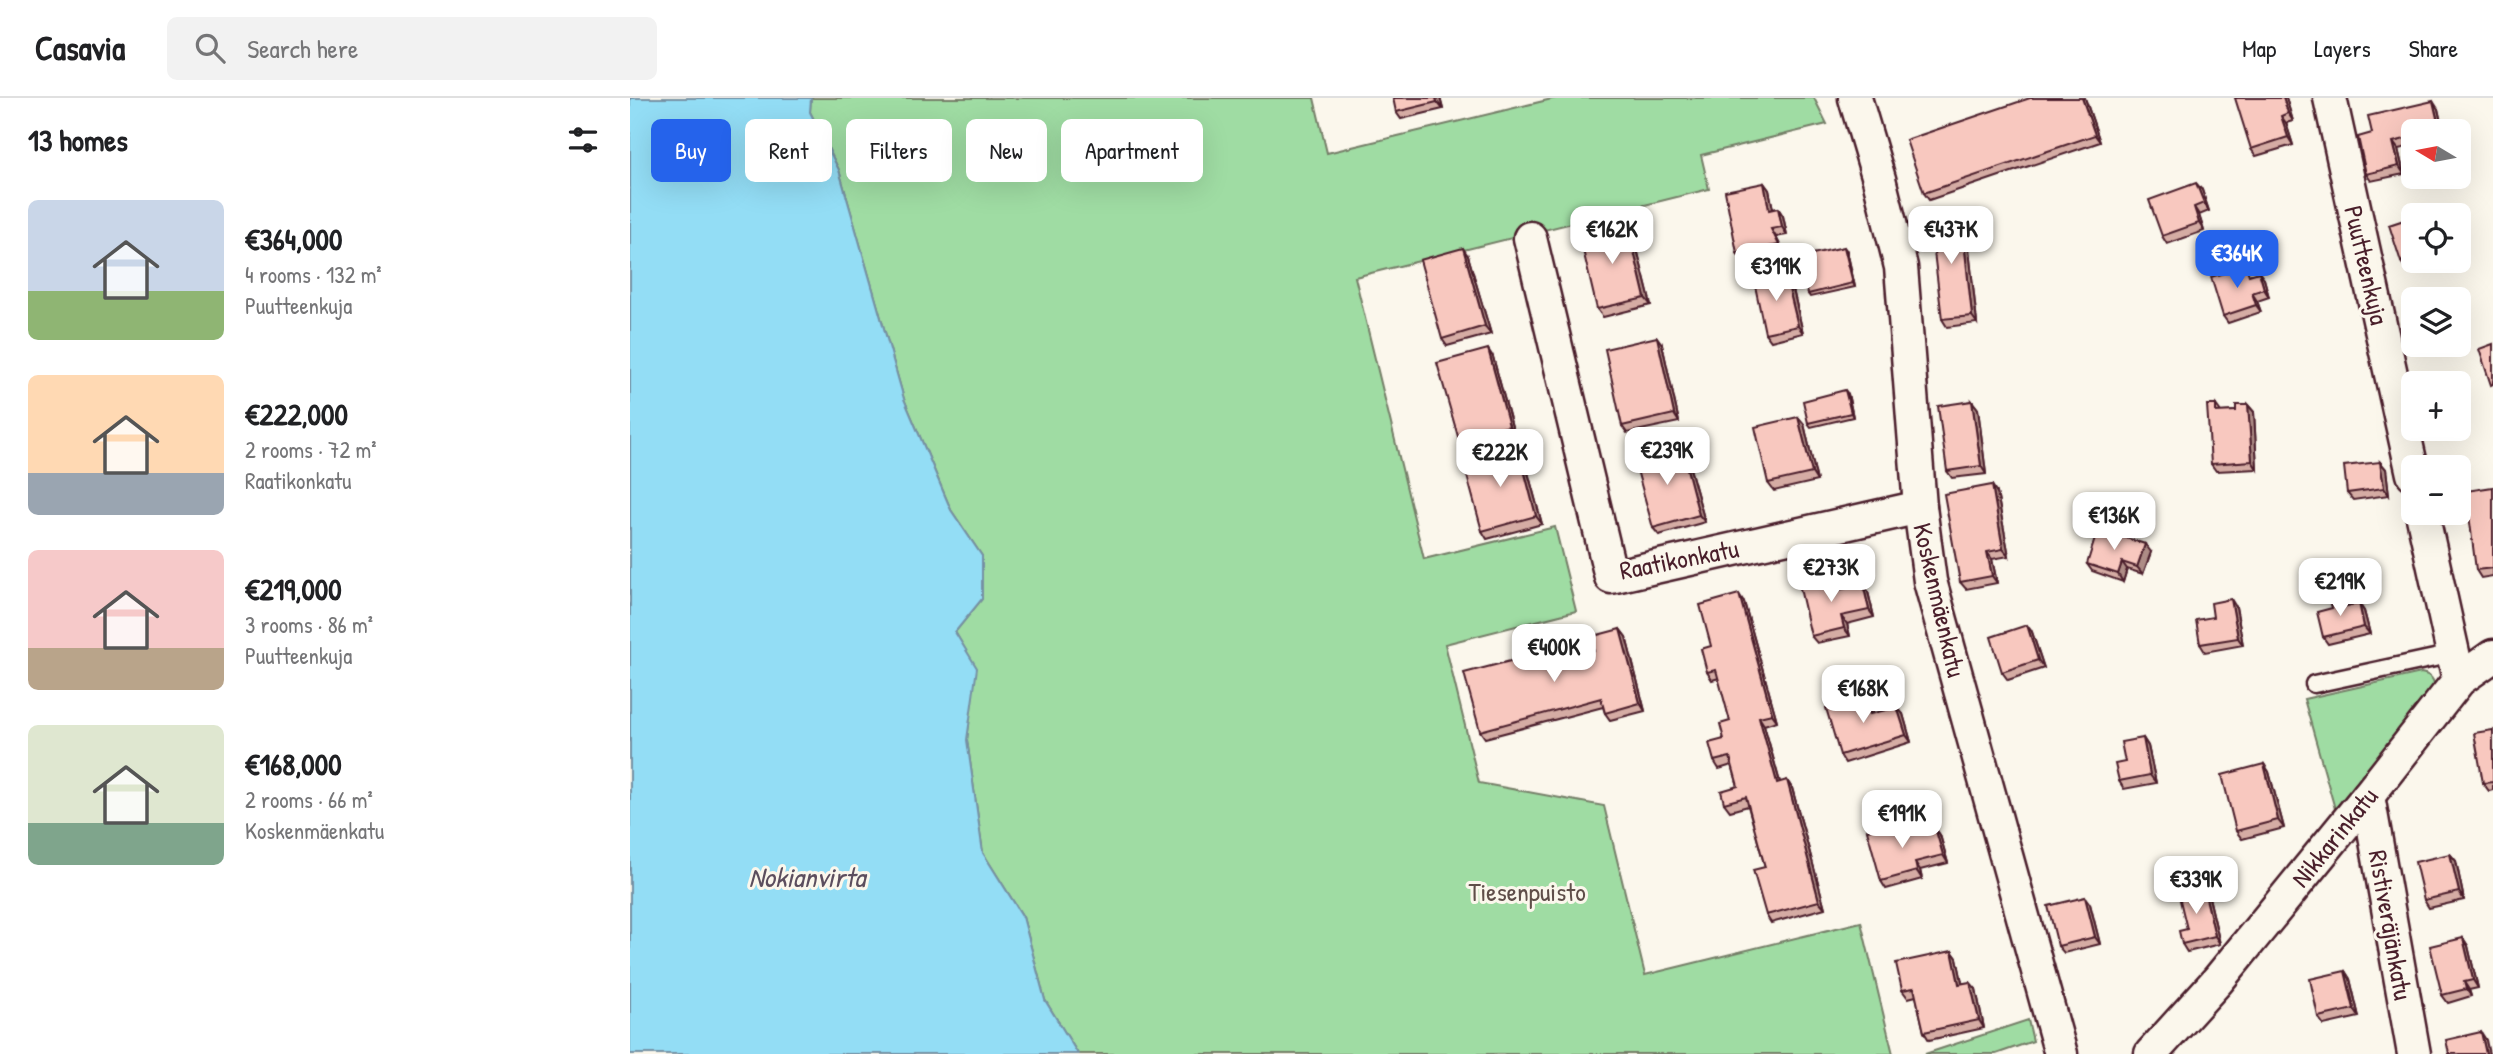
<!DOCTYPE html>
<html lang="en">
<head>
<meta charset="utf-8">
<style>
  body { margin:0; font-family:"Patrick Hand",sans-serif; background:#f2f2f2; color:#202124; height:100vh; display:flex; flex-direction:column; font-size:26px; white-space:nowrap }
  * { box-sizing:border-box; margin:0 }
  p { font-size:23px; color:#757577 }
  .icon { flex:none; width:38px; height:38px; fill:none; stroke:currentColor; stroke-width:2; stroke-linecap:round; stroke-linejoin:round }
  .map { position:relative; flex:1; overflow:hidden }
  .sheet { display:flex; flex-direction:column; background:#fff; width:630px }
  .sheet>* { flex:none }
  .hud { position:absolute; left:21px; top:21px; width:665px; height:63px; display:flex; gap:14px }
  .needle { width:46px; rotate:280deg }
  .controls { position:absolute; left:1771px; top:21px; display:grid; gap:14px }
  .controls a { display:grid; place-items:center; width:70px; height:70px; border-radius:10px; background:#fff; box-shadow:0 7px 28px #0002; font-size:35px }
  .price { position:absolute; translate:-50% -60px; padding:0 16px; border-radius:14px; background:#fff; color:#222; font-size:23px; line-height:46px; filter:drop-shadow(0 2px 4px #0008) }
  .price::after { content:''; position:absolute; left:50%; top:42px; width:21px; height:16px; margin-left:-10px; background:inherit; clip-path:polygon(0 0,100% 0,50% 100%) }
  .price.on { background:#2563eb; color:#fff }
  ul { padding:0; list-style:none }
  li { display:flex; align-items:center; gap:21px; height:175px; padding:0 28px }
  li span { display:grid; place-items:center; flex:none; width:196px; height:140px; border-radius:10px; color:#555 }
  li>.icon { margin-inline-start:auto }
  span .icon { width:84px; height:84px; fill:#fffc; stroke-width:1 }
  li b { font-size:30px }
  h2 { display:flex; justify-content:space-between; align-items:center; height:84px; padding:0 28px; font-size:30px }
  .pill { padding:0 24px; border-radius:10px; background:#fff; box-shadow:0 7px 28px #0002; font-size:24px; line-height:63px }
  .pill.on { background:#2563eb; color:#fff }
  header { display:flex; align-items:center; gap:42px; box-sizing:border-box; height:98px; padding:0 35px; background:#fff; border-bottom:2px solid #e0e0e0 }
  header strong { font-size:33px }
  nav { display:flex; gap:38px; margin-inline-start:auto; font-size:24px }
  .search { width:490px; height:63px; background:#f2f2f2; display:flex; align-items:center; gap:18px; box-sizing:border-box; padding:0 24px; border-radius:10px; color:#757577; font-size:26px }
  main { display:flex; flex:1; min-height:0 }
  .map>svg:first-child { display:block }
</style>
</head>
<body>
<header>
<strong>Casavia</strong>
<div class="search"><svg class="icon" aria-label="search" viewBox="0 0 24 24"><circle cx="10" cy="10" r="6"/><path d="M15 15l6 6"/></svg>Search here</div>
<nav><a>Map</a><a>Layers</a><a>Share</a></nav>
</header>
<main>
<section class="sheet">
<h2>13 homes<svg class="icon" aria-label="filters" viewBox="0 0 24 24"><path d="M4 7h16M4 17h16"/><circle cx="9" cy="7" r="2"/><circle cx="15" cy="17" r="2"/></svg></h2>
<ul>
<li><span style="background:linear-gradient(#c9d6e8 65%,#8fb573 0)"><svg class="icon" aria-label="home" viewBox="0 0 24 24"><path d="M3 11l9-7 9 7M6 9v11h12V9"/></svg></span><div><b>€364,000</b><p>4 rooms · 132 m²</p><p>Puutteenkuja</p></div></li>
<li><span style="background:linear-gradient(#ffd9b3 70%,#9aa5b1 0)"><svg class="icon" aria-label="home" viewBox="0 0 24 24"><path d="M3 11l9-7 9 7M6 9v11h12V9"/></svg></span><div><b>€222,000</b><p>2 rooms · 72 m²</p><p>Raatikonkatu</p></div></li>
<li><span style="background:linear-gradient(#f6c9c9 70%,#b9a48a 0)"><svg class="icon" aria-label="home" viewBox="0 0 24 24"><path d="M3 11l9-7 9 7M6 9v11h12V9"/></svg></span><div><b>€219,000</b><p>3 rooms · 86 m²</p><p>Puutteenkuja</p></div></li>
<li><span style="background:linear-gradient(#dfe7d0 70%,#7fa58c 0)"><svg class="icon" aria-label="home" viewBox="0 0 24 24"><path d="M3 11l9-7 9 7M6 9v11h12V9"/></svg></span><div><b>€168,000</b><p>2 rooms · 66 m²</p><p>Koskenmäenkatu</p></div></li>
</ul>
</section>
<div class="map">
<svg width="1863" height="956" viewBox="0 0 1863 956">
  <rect width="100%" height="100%" fill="#fbf7ec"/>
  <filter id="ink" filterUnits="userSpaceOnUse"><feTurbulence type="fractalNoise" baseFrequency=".0143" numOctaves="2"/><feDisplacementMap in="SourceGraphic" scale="14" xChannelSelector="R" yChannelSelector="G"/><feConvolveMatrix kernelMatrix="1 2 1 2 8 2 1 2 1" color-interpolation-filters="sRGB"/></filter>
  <g filter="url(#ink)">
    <g fill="#9fdca3" stroke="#747e67" stroke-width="2">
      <polygon points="181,0 684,0 697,55 926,0 1184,0 1197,26 1071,57 1079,91 725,179 794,461 925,429 946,513 815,546 849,685 974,708 1015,877 1231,824 1263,956 448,956 415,902 393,819 353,755 337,642 346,570 325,534 352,501 352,458 321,412 274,301 209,72 180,14"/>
      <path d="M1791 575C1803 577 1807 585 1802 596L1705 711 1674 601Z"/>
      <polygon points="1398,922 1403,943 1366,956 1295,956"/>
    </g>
    <polygon fill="#93ddf5" stroke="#7691a4" stroke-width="2" points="0,0 181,0 180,14 209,72 274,301 321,412 352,458 352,501 325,534 347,570 337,642 353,755 393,819 415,902 448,956 0,956"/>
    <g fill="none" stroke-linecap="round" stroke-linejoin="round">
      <defs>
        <polyline id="service" points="1684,586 1823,556"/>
        <g id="minor">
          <polyline points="1225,0 1249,81 1271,169 1290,409 1300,483 1431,956"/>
          <polyline points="1700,0 1783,376"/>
          <polyline points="900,140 981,479 1290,409"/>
          <polyline points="1792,415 1829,582"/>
          <polyline points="1738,698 1784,956"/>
          <polyline points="1521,956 1588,882 1738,698 1829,582 1863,558"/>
        </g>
      </defs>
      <use href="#service" stroke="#4a1f2b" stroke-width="21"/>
      <use href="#minor" stroke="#4a1f2b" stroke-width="37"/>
      <use href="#service" stroke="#fbf7ec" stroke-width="16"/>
      <use href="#minor" stroke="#fbf7ec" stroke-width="32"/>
    </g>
    <g fill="#d5aca4" stroke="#4a1f2b" stroke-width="2">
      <polygon points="810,0 813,11 771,21 766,14"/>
      <polygon points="1455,0 1470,44 1299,102 1294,95"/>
      <polygon points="1656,0 1663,23 1656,25 1663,47 1626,58 1621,51"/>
      <polygon points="1808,11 1813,33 1783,33 1783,48 1768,51 1774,76 1741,83 1736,76 1742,35"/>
      <polygon points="1134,85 1139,92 1143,111 1148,110 1153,118 1157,137 1146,139 1154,155 1113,163 1107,155"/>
      <polygon points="1572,92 1579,113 1569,117 1574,133 1537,146 1532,138"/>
      <polygon points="1331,116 1336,124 1347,225 1317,229 1312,221"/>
      <polygon points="1783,119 1783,163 1801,163 1776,171 1771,164"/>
      <polygon points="997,124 1002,131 1021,207 973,219 967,211"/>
      <polygon points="1217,153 1225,189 1180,199 1178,196"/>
      <polygon points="838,158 861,236 817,248 812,241"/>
      <polygon points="1155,175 1161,183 1173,235 1141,243 1135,235"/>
      <polygon points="1621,176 1634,181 1639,199 1627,203 1631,214 1598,225 1593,218"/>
      <polygon points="1032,246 1049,324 997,335 992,328"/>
      <polygon points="863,259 884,336 834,350 829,342"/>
      <polygon points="1218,296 1223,319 1181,329 1178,325"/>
      <polygon points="1342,303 1348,311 1356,376 1322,380 1317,373"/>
      <polygon points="1586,307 1591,314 1606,313 1618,307 1624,314 1627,371 1586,373 1581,366"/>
      <polygon points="1168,319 1174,326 1187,383 1144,393 1138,385"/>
      <polygon points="888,349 893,356 912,426 857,441 852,433"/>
      <polygon points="1056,356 1075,424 1029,437 1023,430"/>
      <polygon points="1750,364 1756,371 1759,397 1723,402 1717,395"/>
      <polygon points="1863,389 1863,478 1851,480 1846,472"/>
      <polygon points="1367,395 1379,458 1362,461 1367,485 1336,491 1330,484"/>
      <polygon points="1521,454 1513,476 1497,471 1493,484 1462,473 1457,466"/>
      <polygon points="1204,478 1210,485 1211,491 1233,486 1238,494 1244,519 1217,526 1220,538 1187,545 1181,538"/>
      <polygon points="1114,504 1147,623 1134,627 1150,684 1162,690 1195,810 1141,825 1136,817 1135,769 1118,708 1100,713 1094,705 1108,688 1102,667 1089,671 1084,663 1100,623 1089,580 1082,582 1077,574 1081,548"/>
      <polygon points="1720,507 1734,513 1740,536 1698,546 1693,539"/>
      <polygon points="1606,509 1613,547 1575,554 1570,546"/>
      <polygon points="990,531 996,539 1015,613 980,622 975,615 973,609 855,640 850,633 892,560 897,567 898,571 964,553"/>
      <polygon points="1402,534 1414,570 1378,582 1372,574"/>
      <polygon points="1235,598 1241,606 1243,616 1273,616 1281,644 1215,665 1210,657"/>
      <polygon points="1863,632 1863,692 1859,693 1853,685"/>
      <polygon points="1513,640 1518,648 1526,685 1494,691 1489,683 1495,664"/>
      <polygon points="1634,666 1639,674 1654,730 1612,741 1606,733"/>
      <polygon points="1268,724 1273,731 1275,738 1305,730 1310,737 1318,765 1290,772 1292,781 1256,791 1251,783"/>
      <polygon points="1820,756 1826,763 1834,802 1799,810 1794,802"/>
      <polygon points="1573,788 1578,795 1590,846 1557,854 1552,846"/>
      <polygon points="1460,806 1470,846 1434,855 1428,848"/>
      <polygon points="1833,840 1838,848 1848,890 1839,892 1841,898 1818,905 1812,897"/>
      <polygon points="1322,853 1327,860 1332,885 1346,891 1354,930 1299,942 1294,934 1286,898 1278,900 1272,892"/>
      <polygon points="1715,873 1720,881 1729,919 1694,927 1688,919"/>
    </g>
    <g fill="#ae8c86" stroke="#4a1f2b" stroke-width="2">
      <polygon points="806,0 810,0 813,11 807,4"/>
      <polygon points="1452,0 1455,0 1470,44 1465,37"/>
      <polygon points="1653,0 1656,0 1663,23 1658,15"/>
      <polygon points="1803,3 1808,11 1813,33 1810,33"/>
      <polygon points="1651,18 1656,25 1663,47 1658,39"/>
      <polygon points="1763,44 1768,51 1774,76 1769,68"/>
      <polygon points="1134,85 1139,92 1145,120 1139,112"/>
      <polygon points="1566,85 1572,92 1579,113 1574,105"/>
      <polygon points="1564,109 1569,117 1574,133 1569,125"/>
      <polygon points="1148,110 1153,118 1157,137 1152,129"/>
      <polygon points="1331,116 1336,124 1347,225 1342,218"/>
      <polygon points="997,124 1002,131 1021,207 1015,200"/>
      <polygon points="1141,131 1146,139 1154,155 1149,147"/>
      <polygon points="1214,149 1217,153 1225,189 1223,185"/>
      <polygon points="833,150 838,158 861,236 855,228"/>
      <polygon points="1629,174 1634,181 1639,199 1634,191"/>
      <polygon points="1155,175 1161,183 1173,235 1168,228"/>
      <polygon points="1622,195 1627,203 1631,214 1626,207"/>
      <polygon points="1027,239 1032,246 1049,324 1044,316"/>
      <polygon points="858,251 863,259 884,336 879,328"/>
      <polygon points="1215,292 1218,296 1223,319 1221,315"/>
      <polygon points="1342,303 1348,311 1356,376 1351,368"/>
      <polygon points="1618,307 1624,314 1627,371 1622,363"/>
      <polygon points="1168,319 1174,326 1187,383 1182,375"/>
      <polygon points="1051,348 1056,356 1075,424 1069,417"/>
      <polygon points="888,349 893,356 912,426 906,418"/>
      <polygon points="1750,364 1756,371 1759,397 1754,390"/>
      <polygon points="1362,387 1367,395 1379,458 1373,451"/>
      <polygon points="1515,446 1521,454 1513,476 1507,469"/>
      <polygon points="1357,454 1362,461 1367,485 1362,478"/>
      <polygon points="1492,464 1497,471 1493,484 1488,476"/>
      <polygon points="1204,478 1210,485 1213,500 1208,492"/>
      <polygon points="1233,486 1238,494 1244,519 1239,512"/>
      <polygon points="1109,496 1114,504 1147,623 1142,616"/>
      <polygon points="1601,501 1606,509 1613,547 1608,540"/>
      <polygon points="1729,505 1734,513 1740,536 1734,529"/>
      <polygon points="1211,518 1217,526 1220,538 1214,530"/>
      <polygon points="1397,527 1402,534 1414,570 1408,562"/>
      <polygon points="990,531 996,539 1015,613 1010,605"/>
      <polygon points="892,560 897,567 900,579 895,572"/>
      <polygon points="1235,598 1241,606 1246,624 1240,616"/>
      <polygon points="1267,609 1273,616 1281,644 1276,637"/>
      <polygon points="1129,619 1134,627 1152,692 1147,685"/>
      <polygon points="1513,640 1518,648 1526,685 1520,677"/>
      <polygon points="1634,666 1639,674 1654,730 1648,722"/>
      <polygon points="1157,682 1162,690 1195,810 1189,803"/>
      <polygon points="1268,724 1273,731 1277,746 1272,738"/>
      <polygon points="1305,730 1310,737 1318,765 1313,757"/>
      <polygon points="1820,756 1826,763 1834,802 1829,794"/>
      <polygon points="1285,764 1290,772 1292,781 1287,773"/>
      <polygon points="1573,788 1578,795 1590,846 1585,838"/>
      <polygon points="1455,799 1460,806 1470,846 1465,839"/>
      <polygon points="1833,840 1838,848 1848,890 1843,882"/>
      <polygon points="1322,853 1327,860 1334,893 1329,886"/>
      <polygon points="1715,873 1720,881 1729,919 1724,911"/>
      <polygon points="1340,884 1346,891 1354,930 1349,922"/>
      <polygon points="1834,884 1839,892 1841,898 1836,891"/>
      <polygon points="1851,934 1856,942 1859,956 1856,956"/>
    </g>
    <g fill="#f8c8bf" stroke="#4a1f2b" stroke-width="2">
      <polygon points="763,0 806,0 807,4 766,14"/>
      <polygon points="1400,0 1452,0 1465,37 1294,95 1276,42"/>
      <polygon points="1605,0 1653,0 1658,15 1651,18 1658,39 1621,51"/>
      <polygon points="1803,3 1810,33 1783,33 1783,39 1763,44 1769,68 1736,76 1728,39 1742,35 1738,18"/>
      <polygon points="1134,85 1139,112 1148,110 1152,129 1141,131 1149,147 1107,155 1095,93"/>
      <polygon points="1566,85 1574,105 1564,109 1569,125 1532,138 1519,102"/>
      <polygon points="1331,116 1342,218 1312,221 1300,120"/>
      <polygon points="1783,119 1783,159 1771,164 1759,127"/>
      <polygon points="997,124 1015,200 967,211 949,135"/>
      <polygon points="1214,149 1223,185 1178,196 1169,159"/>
      <polygon points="833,150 855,228 812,241 790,162"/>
      <polygon points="1616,168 1619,177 1629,174 1634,191 1622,195 1626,207 1593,218 1581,179"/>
      <polygon points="1155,175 1168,228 1135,235 1124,183"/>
      <polygon points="1027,239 1044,316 992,328 975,251"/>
      <polygon points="1863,246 1863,286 1861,287 1849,251"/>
      <polygon points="858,251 879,328 829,342 807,265"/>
      <polygon points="1215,292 1221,315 1178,325 1173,303"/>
      <polygon points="1342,303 1351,368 1317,373 1308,308"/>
      <polygon points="1577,307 1586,307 1586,314 1606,313 1606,307 1618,307 1622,363 1581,366"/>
      <polygon points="1168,319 1182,375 1138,385 1125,329"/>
      <polygon points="1051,348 1069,417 1023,430 1004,361"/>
      <polygon points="888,349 906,418 852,433 833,363"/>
      <polygon points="1750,364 1754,390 1717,395 1714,368"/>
      <polygon points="1362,387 1373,451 1357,454 1362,478 1330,484 1314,396"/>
      <polygon points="1863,389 1863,470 1846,472 1836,393"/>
      <polygon points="1468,431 1515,446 1507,469 1492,464 1488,476 1457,466"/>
      <polygon points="1204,478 1208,492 1233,486 1239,512 1211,518 1214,530 1181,538 1169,486"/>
      <polygon points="1109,496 1142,616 1129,619 1147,685 1157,682 1189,803 1136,817 1123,772 1135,769 1116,699 1094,705 1091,693 1108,688 1100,659 1084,663 1079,645 1094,641 1090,626 1100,623 1086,572 1077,574 1071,551 1081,548 1070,507"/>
      <polygon points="1715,500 1717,508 1729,505 1734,529 1693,539 1687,514 1702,510 1700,503"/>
      <polygon points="1601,501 1608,540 1570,546 1566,522 1583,519 1581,505"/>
      <polygon points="1397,527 1408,562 1372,574 1361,539"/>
      <polygon points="990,531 1010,605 975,615 971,600 850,633 834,575 892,560 895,572 964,553 960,539"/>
      <polygon points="1235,598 1240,616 1267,609 1276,637 1210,657 1196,610"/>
      <polygon points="1863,632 1863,684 1853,685 1844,635"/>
      <polygon points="1513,640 1520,677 1489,683 1485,666 1495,664 1491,644"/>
      <polygon points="1634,666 1648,722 1606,733 1592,677"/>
      <polygon points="1268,724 1272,738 1305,730 1313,757 1285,764 1287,773 1251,783 1237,732"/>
      <polygon points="1820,756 1829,794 1794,802 1785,764"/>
      <polygon points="1573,788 1585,838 1552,846 1549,833 1557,831 1548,794"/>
      <polygon points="1455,799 1465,839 1428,848 1418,808"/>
      <polygon points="1833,840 1843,882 1834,884 1836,891 1812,897 1800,848"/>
      <polygon points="1322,853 1329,886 1340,884 1349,922 1294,934 1284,890 1272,892 1266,865"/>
      <polygon points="1715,873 1724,911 1688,919 1680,881"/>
      <polygon points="1851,934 1856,956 1819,956 1816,942"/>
    </g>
  </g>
  <g text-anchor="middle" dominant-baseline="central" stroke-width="6" stroke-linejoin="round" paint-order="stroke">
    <g font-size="26" fill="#4a1f2b" stroke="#fbf7ec">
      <text transform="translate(1737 167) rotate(77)">Puutteenkuja</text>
      <text transform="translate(1049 461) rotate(-11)">Raatikonkatu</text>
      <text transform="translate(1310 502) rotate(77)">Koskenmäenkatu</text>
      <text transform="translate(1704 739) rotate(-51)">Nikkarinkatu</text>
      <text transform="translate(1761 827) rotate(80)">Ristiveräjänkatu</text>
    </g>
    <g font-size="26" fill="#5f4e49" stroke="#fbf7ec">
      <text x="897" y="793">Tiesenpuisto</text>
    </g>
    <g font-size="28" font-style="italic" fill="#5c4e5e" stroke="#fbf7ec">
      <text x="177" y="779">Nokianvirta</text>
    </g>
  </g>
</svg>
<div class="controls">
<a><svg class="needle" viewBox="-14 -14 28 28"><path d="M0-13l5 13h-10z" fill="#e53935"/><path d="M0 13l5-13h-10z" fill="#757577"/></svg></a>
<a><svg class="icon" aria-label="locate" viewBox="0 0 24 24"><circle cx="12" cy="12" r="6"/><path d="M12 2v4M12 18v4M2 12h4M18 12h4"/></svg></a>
<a><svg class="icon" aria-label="layers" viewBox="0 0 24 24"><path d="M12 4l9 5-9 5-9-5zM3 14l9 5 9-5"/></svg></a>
<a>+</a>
<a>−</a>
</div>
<b class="price" style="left:982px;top:168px">€162K</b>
<b class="price" style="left:1321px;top:168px">€437K</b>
<b class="price on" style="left:1607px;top:192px">€364K</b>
<b class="price" style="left:1146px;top:205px">€319K</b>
<b class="price" style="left:1037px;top:389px">€239K</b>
<b class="price" style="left:870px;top:391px">€222K</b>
<b class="price" style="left:1484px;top:454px">€136K</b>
<b class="price" style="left:1201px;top:506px">€273K</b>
<b class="price" style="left:1710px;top:520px">€219K</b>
<b class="price" style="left:924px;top:586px">€400K</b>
<b class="price" style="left:1233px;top:627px">€168K</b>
<b class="price" style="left:1272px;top:752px">€191K</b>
<b class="price" style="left:1566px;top:818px">€339K</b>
<div class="hud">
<a class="pill on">Buy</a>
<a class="pill">Rent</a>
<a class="pill">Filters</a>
<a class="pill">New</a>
<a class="pill">Apartment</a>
</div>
</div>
</main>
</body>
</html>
